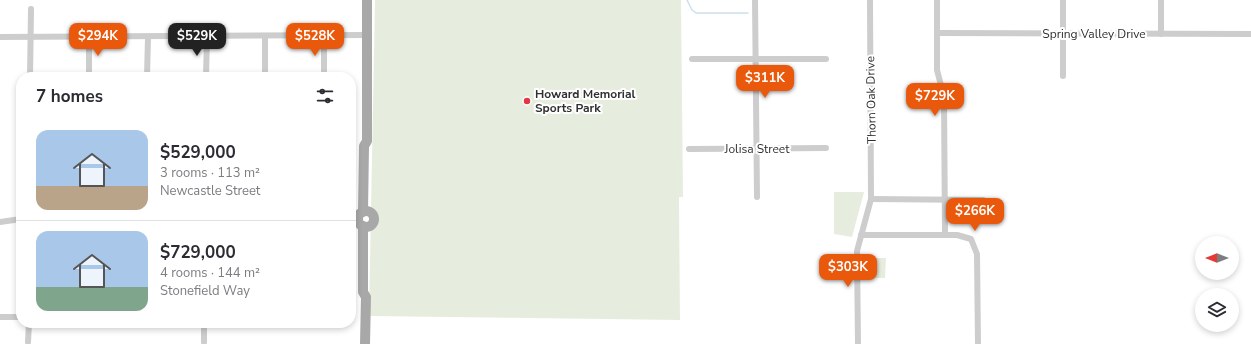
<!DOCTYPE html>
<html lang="en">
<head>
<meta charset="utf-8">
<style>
  body { margin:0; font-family:"Nunito Sans",sans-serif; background:#f7f7f7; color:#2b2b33; height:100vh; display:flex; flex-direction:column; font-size:15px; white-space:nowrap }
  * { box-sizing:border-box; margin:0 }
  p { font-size:13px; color:#7c7c81 }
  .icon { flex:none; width:22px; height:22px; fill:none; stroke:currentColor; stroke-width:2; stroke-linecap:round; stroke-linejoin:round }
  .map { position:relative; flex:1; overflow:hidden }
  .sheet { position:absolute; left:16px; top:72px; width:340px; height:256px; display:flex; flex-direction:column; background:#fff; border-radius:16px; box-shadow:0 2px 6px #0003 }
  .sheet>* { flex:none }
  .needle { width:26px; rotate:270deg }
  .controls { position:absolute; left:1195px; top:236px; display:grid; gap:8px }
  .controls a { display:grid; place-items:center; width:44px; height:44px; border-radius:50%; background:#fff; box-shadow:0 2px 6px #0003; font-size:20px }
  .price { position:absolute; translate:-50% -34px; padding:0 9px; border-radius:8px; background:#ea580c; color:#fff; font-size:13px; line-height:26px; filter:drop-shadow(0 1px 2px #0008) }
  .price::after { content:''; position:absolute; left:50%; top:24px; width:12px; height:9px; margin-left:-6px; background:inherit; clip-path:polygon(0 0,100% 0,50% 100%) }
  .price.on { background:#222; color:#fff }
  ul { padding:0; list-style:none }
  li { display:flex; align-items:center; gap:12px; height:100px; padding:0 20px }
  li+li { border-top:1px solid #e1e1e2 }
  li span { display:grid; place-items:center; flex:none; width:112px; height:80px; border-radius:12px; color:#555 }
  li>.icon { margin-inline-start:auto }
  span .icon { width:48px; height:48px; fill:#fffc; stroke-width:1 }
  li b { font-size:17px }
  h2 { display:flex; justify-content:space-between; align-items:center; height:48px; padding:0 20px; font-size:17px }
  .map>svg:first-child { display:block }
</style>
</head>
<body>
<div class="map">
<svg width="1251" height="344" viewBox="0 0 1251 344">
  <rect width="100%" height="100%" fill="#fff"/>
  <g fill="#e6eddf">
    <polygon points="375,0 681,0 683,197 679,197 680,320 369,316"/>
    <polygon points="834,192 864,192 852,237 834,234"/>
    <polygon points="866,258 886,258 885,278 866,278"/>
  </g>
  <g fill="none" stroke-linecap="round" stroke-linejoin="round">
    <polyline stroke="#cce0ec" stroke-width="1.5" points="687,0 692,10 696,13 748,13"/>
    <g stroke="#cdcdcd" stroke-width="6">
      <polyline points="755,0 757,197"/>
      <polyline points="937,0 937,70 944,97 945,235"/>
      <polyline points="1063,0 1063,76"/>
      <polyline points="1161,0 1161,34"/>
      <polyline points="937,33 1251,34"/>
      <polyline points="0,37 366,35"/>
      <polyline points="692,59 826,59"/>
      <polyline points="30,77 31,9"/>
      <polyline points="89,77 89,37"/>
      <polyline points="147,77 148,37"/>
      <polyline points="206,77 207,37"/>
      <polyline points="265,77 265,37"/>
      <polyline points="324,77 324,37"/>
      <polyline points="689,149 826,148"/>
      <polyline points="871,199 983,200"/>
      <polyline points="351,216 360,216"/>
      <polyline points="0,222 21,219"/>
      <polyline points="351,222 360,222"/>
      <polyline points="861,235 957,235 971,239 977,254 978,344"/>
      <polyline points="0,317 21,317"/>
      <polyline points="28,342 29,323"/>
      <polyline points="204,342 204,323"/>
      <polyline points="858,344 857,251 871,199 870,0"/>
    </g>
    <g stroke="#a8a8a8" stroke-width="10">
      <circle cx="366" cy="219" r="8"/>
      <polyline points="363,212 364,146 367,141 367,0"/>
      <polyline points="363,226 363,292 366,297 365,344"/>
    </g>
  </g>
  <circle fill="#e23846" stroke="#fff" stroke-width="1.5" cx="527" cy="101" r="4"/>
  <g text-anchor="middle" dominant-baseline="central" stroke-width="4" stroke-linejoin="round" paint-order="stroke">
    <g font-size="12" fill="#303030" stroke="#fff">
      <text x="1094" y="34">Spring Valley Drive</text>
      <text transform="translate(871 100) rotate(-91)">Thorn Oak Drive</text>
      <text x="757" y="149">Jolisa Street</text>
    </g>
    <g font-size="12" font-weight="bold" fill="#303030" stroke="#fff" text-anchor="start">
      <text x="535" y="94">Howard Memorial<tspan x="535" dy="14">Sports Park</tspan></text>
    </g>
  </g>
</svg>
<div class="controls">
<a><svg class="needle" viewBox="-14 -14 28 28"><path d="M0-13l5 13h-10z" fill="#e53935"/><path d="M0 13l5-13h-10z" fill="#7c7c81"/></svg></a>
<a><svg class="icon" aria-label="layers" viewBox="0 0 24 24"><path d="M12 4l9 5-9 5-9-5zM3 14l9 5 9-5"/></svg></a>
</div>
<b class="price" style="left:98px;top:57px">$294K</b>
<b class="price on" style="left:197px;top:57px">$529K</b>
<b class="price" style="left:315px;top:57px">$528K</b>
<b class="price" style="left:765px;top:99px">$311K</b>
<b class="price" style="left:935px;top:117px">$729K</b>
<b class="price" style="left:975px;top:232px">$266K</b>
<b class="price" style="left:848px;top:288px">$303K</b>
<section class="sheet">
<h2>7 homes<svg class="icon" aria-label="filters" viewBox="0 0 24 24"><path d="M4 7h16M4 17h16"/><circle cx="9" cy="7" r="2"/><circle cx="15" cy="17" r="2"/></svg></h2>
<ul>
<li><span style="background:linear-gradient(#a9c7e8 70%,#b9a48a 0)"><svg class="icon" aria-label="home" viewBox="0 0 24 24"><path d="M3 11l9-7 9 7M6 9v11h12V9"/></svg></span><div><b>$529,000</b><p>3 rooms · 113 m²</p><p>Newcastle Street</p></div></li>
<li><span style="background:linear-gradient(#a9c7e8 70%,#7fa58c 0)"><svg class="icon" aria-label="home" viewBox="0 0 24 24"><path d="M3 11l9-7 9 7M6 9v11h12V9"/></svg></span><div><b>$729,000</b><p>4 rooms · 144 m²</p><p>Stonefield Way</p></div></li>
</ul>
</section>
</div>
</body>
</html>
